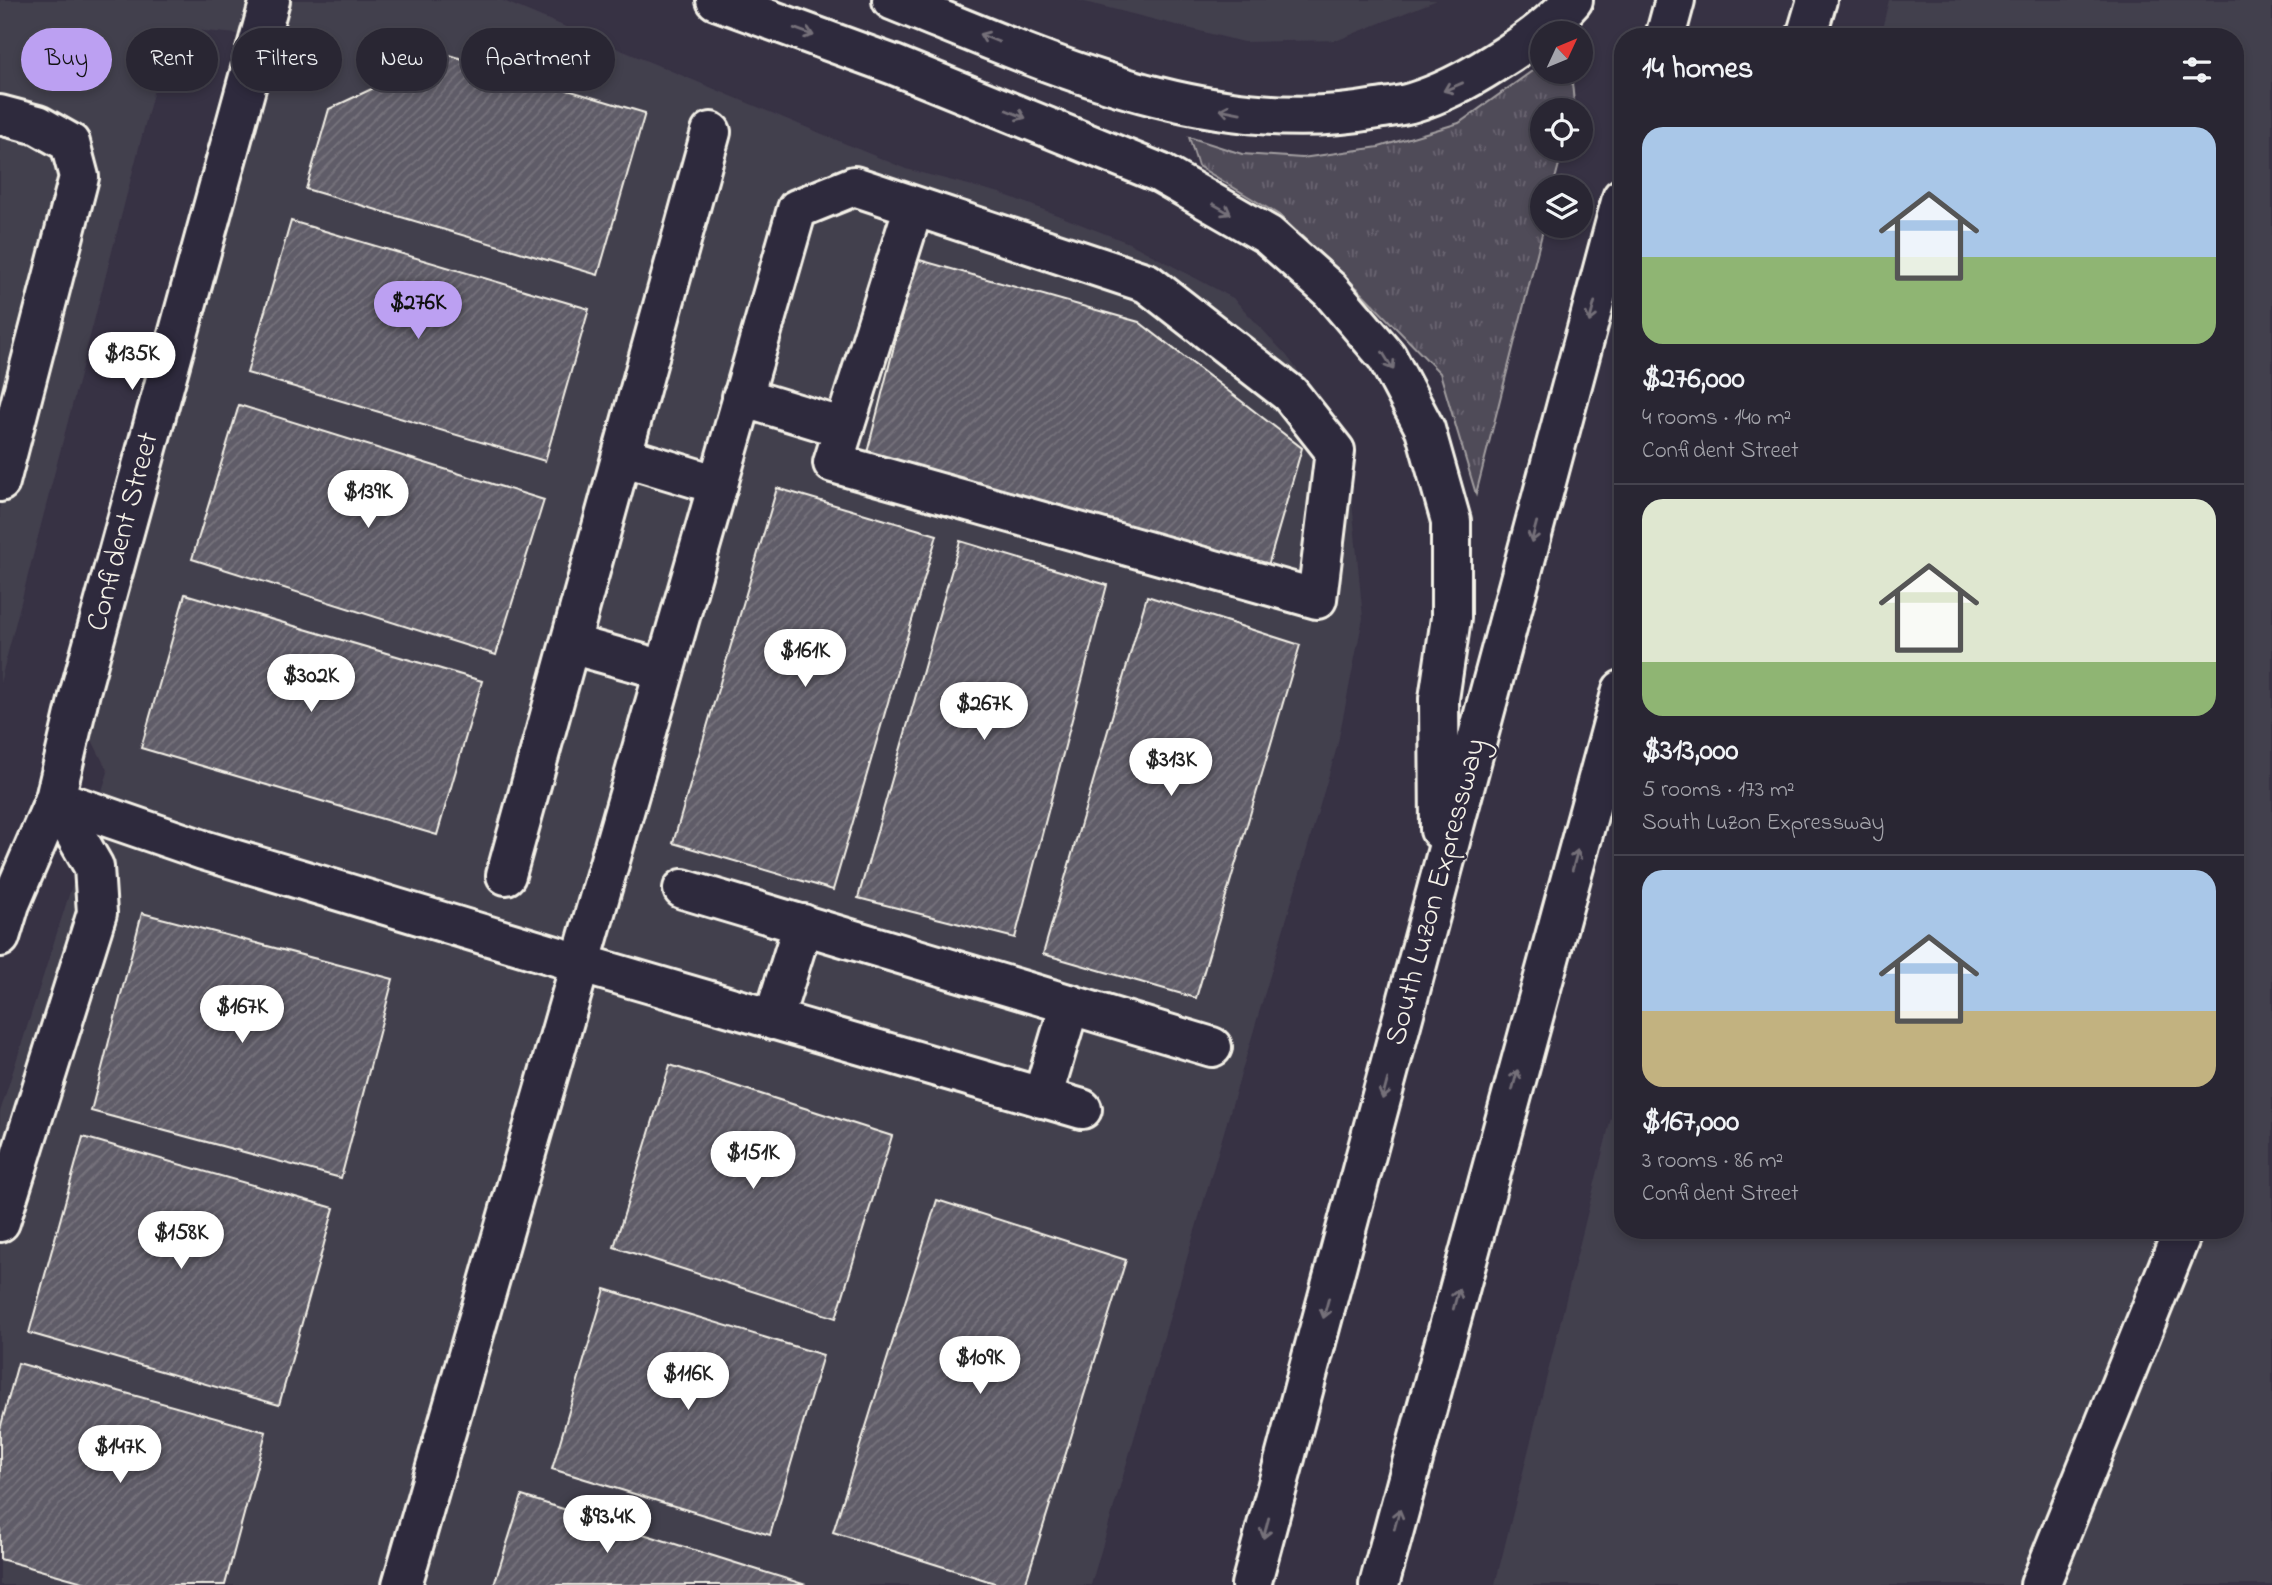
<!DOCTYPE html>
<html lang="en">
<head>
<meta charset="utf-8">
<style>
  body { margin:0; font-family:"Indie Flower",sans-serif; background:#312e3b; color:#f1f3f6; height:100vh; display:flex; flex-direction:column; font-size:26px; white-space:nowrap }
  * { box-sizing:border-box; margin:0 }
  p { font-size:23px; color:#a5a5ac }
  .icon { flex:none; width:38px; height:38px; fill:none; stroke:currentColor; stroke-width:2; stroke-linecap:round; stroke-linejoin:round }
  .map { position:relative; flex:1; overflow:hidden }
  .panel { position:absolute; left:1614px; top:28px; width:630px; height:1211px; display:flex; flex-direction:column; background:#292633; border-radius:28px; box-shadow:0 4px 10px #0003,0 0 0 2px #45434e }
  .panel>* { flex:none }
  .hud { position:absolute; left:21px; top:28px; width:665px; height:63px; display:flex; gap:14px }
  .needle { width:46px; rotate:46deg }
  .tools { position:absolute; left:1530px; top:21px; display:grid; gap:14px }
  .tools a { display:grid; place-items:center; width:63px; height:63px; border-radius:50%; background:#292633; box-shadow:0 4px 10px #0003,0 0 0 2px #45434e; font-size:35px }
  .price { position:absolute; translate:-50% -60px; padding:0 16px; border-radius:24px; background:#fff; color:#222; font-size:23px; line-height:46px; filter:drop-shadow(0 2px 4px #0008) }
  .price::after { content:''; position:absolute; left:50%; top:42px; width:21px; height:16px; margin-left:-10px; background:inherit; clip-path:polygon(0 0,100% 0,50% 100%) }
  .price.selected { background:#bca0f2; color:#111 }
  ul { padding:0; list-style:none }
  li { display:grid; align-content:center; gap:14px; height:371px; padding:0 28px }
  li+li { border-top:2px solid #45434e }
  li span { display:grid; place-items:center; height:217px; border-radius:21px; color:#555 }
  li>.icon { margin-inline-start:auto }
  span .icon { width:126px; height:126px; fill:#fffc; stroke-width:1 }
  li b { font-size:30px }
  h2 { display:flex; justify-content:space-between; align-items:center; height:84px; padding:0 28px; font-size:30px }
  .pill { padding:0 24px; border-radius:32px; background:#292633; box-shadow:0 4px 10px #0003,0 0 0 2px #45434e; font-size:24px; line-height:63px }
  .pill.selected { background:#bca0f2; color:#111 }
  .map>svg:first-child { display:block }
</style>
</head>
<body>
<div class="map">
<svg width="2272" height="1585" viewBox="0 0 2272 1585">
  <defs>
    <pattern id="grass-tufts" width="24" height="20" patternUnits="userSpaceOnUse" patternTransform="scale(1.75)"><rect width="24" height="20" fill="#504b59"/><path d="M3 7l-1-3M5 7V3M7 7l1-3M15 17l-1-3M17 17v-4M19 17l1-3" fill="none" stroke="#6a6571"/></pattern>
    <pattern id="building-hatch" width="6" height="6" patternUnits="userSpaceOnUse" patternTransform="scale(1.75)"><rect width="6" height="6" fill="#5f5c67"/><path d="M-1 1l2-2M0 6l6-6M5 7l2-2" fill="none" stroke="#77747d"/></pattern>
  </defs>
  <rect width="100%" height="100%" fill="#373244"/>
  <filter id="ink" filterUnits="userSpaceOnUse"><feTurbulence type="fractalNoise" baseFrequency=".0143" numOctaves="2"/><feDisplacementMap in="SourceGraphic" scale="14" xChannelSelector="R" yChannelSelector="G"/><feConvolveMatrix kernelMatrix="1 2 1 2 8 2 1 2 1" color-interpolation-filters="sRGB"/></filter>
  <g filter="url(#ink)">
    <g fill="#433f4e">
      <polygon points="0,0 501,0 906,169 1000,193 1129,243 1233,298 1287,356 1332,416 1350,481 1363,618 1337,747 1091,1585 0,1585 0,1112 108,772 77,710 273,37 170,28 0,683"/>
      <polygon points="1077,0 1437,0 1338,40 1243,42"/>
      <polygon points="1889,0 2272,0 2272,1585 1495,1585 1622,1074 1622,1230 2235,1230 2235,37 1880,37"/>
    </g>
    <polygon fill="url(#grass-tufts)" stroke="#a29ea0" stroke-width="2" points="1542,64 1542,72 1571,72 1574,103 1573,110 1542,110 1542,149 1563,149 1553,187 1542,187 1542,226 1544,226 1476,494 1440,373 1348,279 1279,215 1198,166 1189,137 1242,154 1302,158 1379,147 1459,123"/>
    <g fill="url(#building-hatch)" stroke="#f4f1e8" stroke-width="2">
      <polygon points="446,54 645,113 598,275 306,189 329,109"/>
      <polygon points="291,221 589,309 545,461 247,373"/>
      <polygon points="916,259 1139,322 1302,448 1268,566 865,461"/>
      <polygon points="239,405 544,500 496,655 192,559"/>
      <polygon points="777,488 937,535 833,890 673,843"/>
      <polygon points="960,541 1107,585 1015,938 858,898"/>
      <polygon points="185,594 482,681 437,835 141,748"/>
      <polygon points="1147,596 1300,645 1196,998 1043,954"/>
      <polygon points="142,913 393,979 341,1178 91,1111"/>
      <polygon points="670,1065 892,1136 836,1318 614,1247"/>
      <polygon points="83,1137 334,1208 279,1405 29,1333"/>
      <polygon points="937,1200 1126,1260 1025,1585 1001,1585 833,1532"/>
      <polygon points="605,1289 823,1355 770,1535 552,1469"/>
      <polygon points="18,1363 266,1432 225,1585 94,1585 0,1559 0,1429"/>
      <polygon points="522,1496 806,1585 494,1585"/>
    </g>
    <g fill="none" stroke-linecap="round" stroke-linejoin="round">
      <defs>
        <g id="minor">
          <polyline points="0,115 38,125 70,143 79,177 0,482"/>
          <polyline points="742,397 844,428"/>
          <polyline points="622,456 718,485"/>
          <polyline points="570,644 664,670"/>
          <polyline points="55,799 203,850 579,963 1082,1109"/>
          <polyline points="506,875 711,132"/>
          <polyline points="683,889 1212,1047"/>
          <polyline points="0,937 10,904 55,799 80,692 270,0"/>
          <polyline points="773,1020 803,924"/>
          <polyline points="1042,1098 1070,1004"/>
          <polyline points="0,1222 97,913 94,867 55,799"/>
          <polyline points="402,1585 797,209 854,186 1147,283 1290,394 1335,451 1317,599 833,463 914,206"/>
          <polyline points="2040,1585 2183,1230"/>
        </g>
        <g id="highway">
          <polyline points="716,0 894,65 1160,173 1268,235 1330,290 1387,357 1425,429 1451,521 1451,618 1439,699 1440,830"/>
          <path d="M892 0C1045 61 1209 140 1377 109 1389 107 1402 106 1414 102 1443 93 1469 79 1494 63 1522 46 1552 24 1573 0"/>
          <polyline points="1665,37 1675,0"/>
          <polyline points="1806,37 1817,0"/>
          <polyline points="1251,1585 1622,198"/>
          <polyline points="1379,1585 1622,690"/>
        </g>
      </defs>
      <use href="#minor" stroke="#f4f1e8" stroke-width="44"/>
      <use href="#highway" stroke="#f4f1e8" stroke-width="44"/>
      <use href="#minor" stroke="#2f2a3d" stroke-width="38"/>
      <use href="#highway" stroke="#2f2a3d" stroke-width="38"/>
    </g>
    <defs><path id="oneway-shaft" d="M-6 0H5M1.5-3L5.5 0L1.5 3" fill="none" stroke-width="1.6" stroke-linecap="round" stroke-linejoin="round" transform="scale(1.75)"/></defs>
    <g stroke="#747079">
      <use href="#oneway-shaft" transform="translate(804 32) rotate(20)"/>
      <use href="#oneway-shaft" transform="translate(989 38) rotate(-158)"/>
      <use href="#oneway-shaft" transform="translate(1453 87) rotate(157)"/>
      <use href="#oneway-shaft" transform="translate(1230 111) rotate(-169)"/>
      <use href="#oneway-shaft" transform="translate(1016 114) rotate(22)"/>
      <use href="#oneway-shaft" transform="translate(1222 209) rotate(30)"/>
      <use href="#oneway-shaft" transform="translate(1592 312) rotate(105)"/>
      <use href="#oneway-shaft" transform="translate(1388 361) rotate(58)"/>
      <use href="#oneway-shaft" transform="translate(1534 532) rotate(105)"/>
      <use href="#oneway-shaft" transform="translate(1575 860) rotate(-75)"/>
      <use href="#oneway-shaft" transform="translate(1515 1080) rotate(-75)"/>
      <use href="#oneway-shaft" transform="translate(1385 1089) rotate(105)"/>
      <use href="#oneway-shaft" transform="translate(1456 1299) rotate(-75)"/>
      <use href="#oneway-shaft" transform="translate(1326 1308) rotate(105)"/>
      <use href="#oneway-shaft" transform="translate(1397 1519) rotate(-75)"/>
      <use href="#oneway-shaft" transform="translate(1266 1528) rotate(105)"/>
    </g>
  </g>
  <g text-anchor="middle" dominant-baseline="central" stroke-width="5" stroke-linejoin="round" paint-order="stroke">
    <g font-size="30" fill="#f4f1e8" stroke="#2f2a3d">
      <text transform="translate(124 532) rotate(-75)">Confident Street</text>
      <text transform="translate(1437 892) rotate(-75)">South Luzon Expressway</text>
    </g>
  </g>
</svg>
<div class="tools">
<a><svg class="needle" viewBox="-14 -14 28 28"><path d="M0-13l5 13h-10z" fill="#e53935"/><path d="M0 13l5-13h-10z" fill="#a5a5ac"/></svg></a>
<a><svg class="icon" aria-label="locate" viewBox="0 0 24 24"><circle cx="12" cy="12" r="6"/><path d="M12 2v4M12 18v4M2 12h4M18 12h4"/></svg></a>
<a><svg class="icon" aria-label="layers" viewBox="0 0 24 24"><path d="M12 4l9 5-9 5-9-5zM3 14l9 5 9-5"/></svg></a>
</div>
<b class="price selected" style="left:418px;top:341px">$276K</b>
<b class="price" style="left:132px;top:392px">$135K</b>
<b class="price" style="left:368px;top:530px">$139K</b>
<b class="price" style="left:805px;top:689px">$161K</b>
<b class="price" style="left:311px;top:714px">$302K</b>
<b class="price" style="left:984px;top:742px">$267K</b>
<b class="price" style="left:1171px;top:798px">$313K</b>
<b class="price" style="left:242px;top:1045px">$167K</b>
<b class="price" style="left:753px;top:1191px">$151K</b>
<b class="price" style="left:181px;top:1271px">$158K</b>
<b class="price" style="left:980px;top:1396px">$109K</b>
<b class="price" style="left:688px;top:1412px">$116K</b>
<b class="price" style="left:120px;top:1485px">$147K</b>
<b class="price" style="left:607px;top:1555px">$93.4K</b>
<div class="hud">
<a class="pill selected">Buy</a>
<a class="pill">Rent</a>
<a class="pill">Filters</a>
<a class="pill">New</a>
<a class="pill">Apartment</a>
</div>
<section class="panel">
<h2>14 homes<svg class="icon" aria-label="filters" viewBox="0 0 24 24"><path d="M4 7h16M4 17h16"/><circle cx="9" cy="7" r="2"/><circle cx="15" cy="17" r="2"/></svg></h2>
<ul>
<li><span style="background:linear-gradient(#a9c7e8 60%,#8fb573 0)"><svg class="icon" aria-label="home" viewBox="0 0 24 24"><path d="M3 11l9-7 9 7M6 9v11h12V9"/></svg></span><div><b>$276,000</b><p>4 rooms · 140 m²</p><p>Confident Street</p></div></li>
<li><span style="background:linear-gradient(#dfe7d0 75%,#8fb573 0)"><svg class="icon" aria-label="home" viewBox="0 0 24 24"><path d="M3 11l9-7 9 7M6 9v11h12V9"/></svg></span><div><b>$313,000</b><p>5 rooms · 173 m²</p><p>South Luzon Expressway</p></div></li>
<li><span style="background:linear-gradient(#a9c7e8 65%,#c2b280 0)"><svg class="icon" aria-label="home" viewBox="0 0 24 24"><path d="M3 11l9-7 9 7M6 9v11h12V9"/></svg></span><div><b>$167,000</b><p>3 rooms · 86 m²</p><p>Confident Street</p></div></li>
</ul>
</section>
</div>
</body>
</html>
